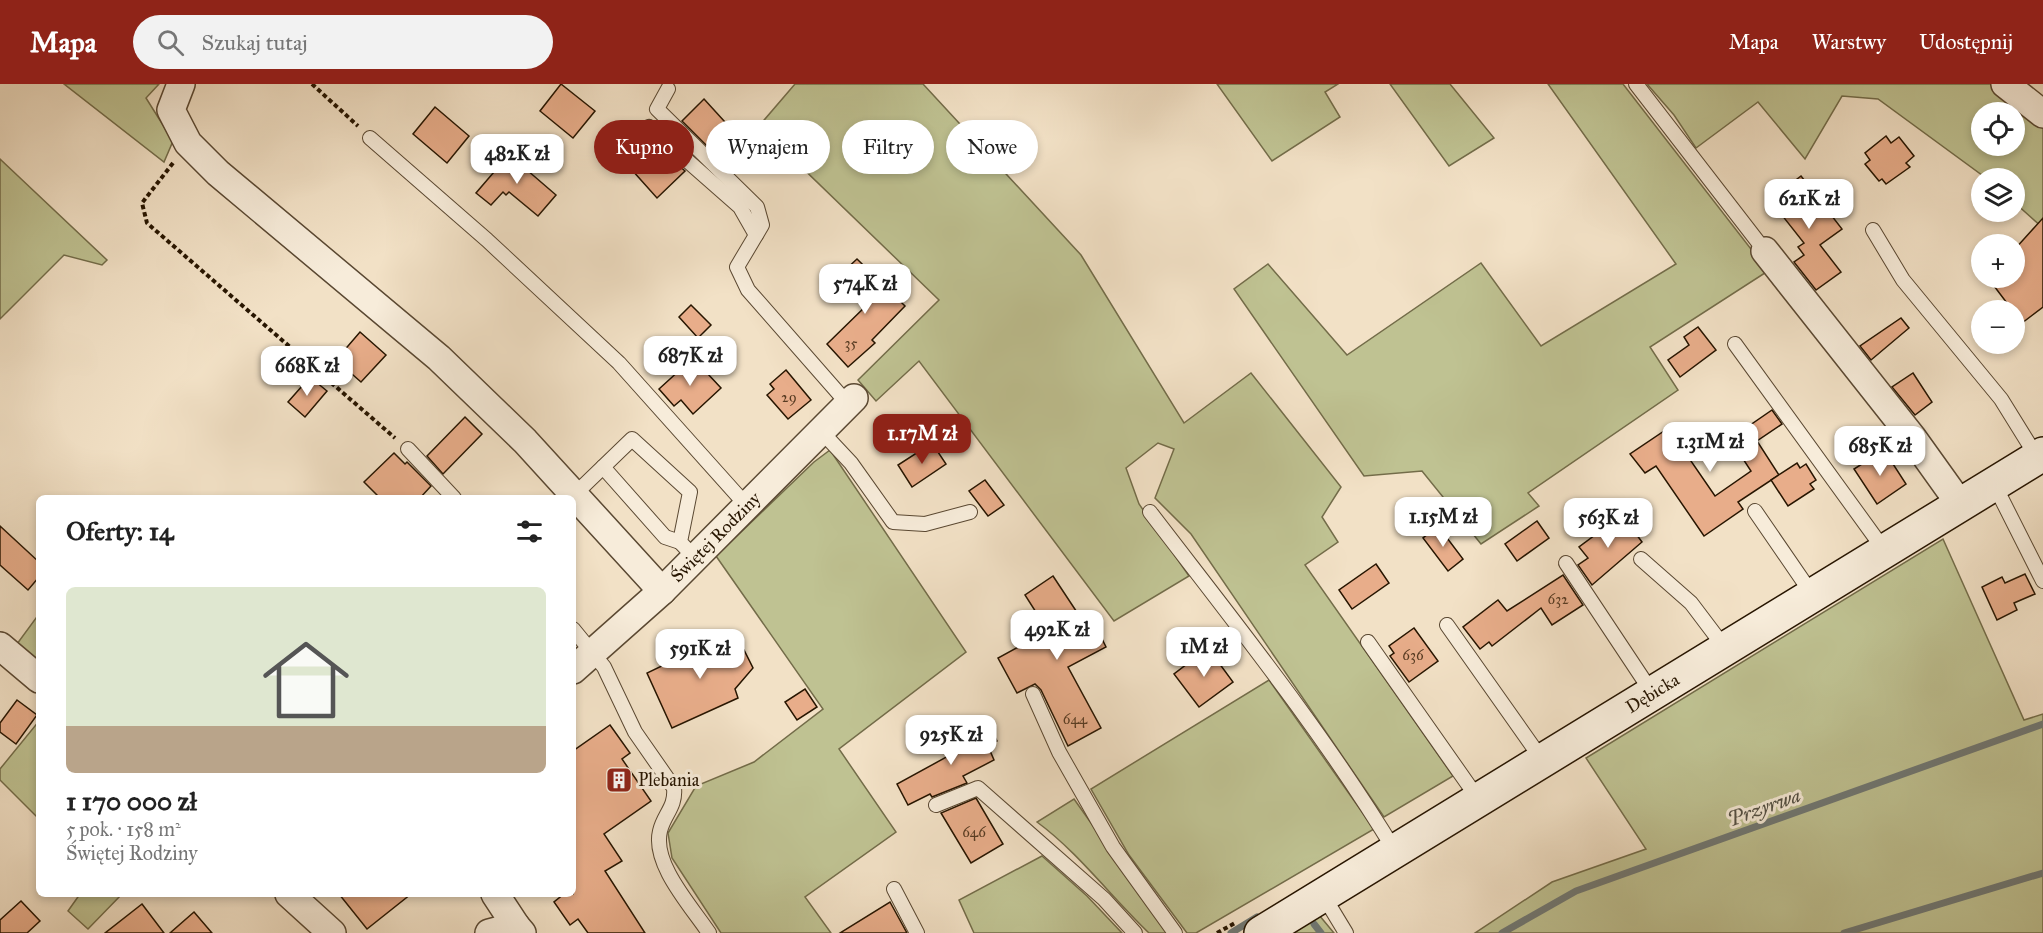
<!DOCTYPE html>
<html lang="pl">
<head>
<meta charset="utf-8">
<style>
  body { margin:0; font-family:"IM FELL Great Primer",serif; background:#f2f2f2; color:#222; height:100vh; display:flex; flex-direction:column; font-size:22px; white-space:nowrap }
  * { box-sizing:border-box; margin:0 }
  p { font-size:20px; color:#767676 }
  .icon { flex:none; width:33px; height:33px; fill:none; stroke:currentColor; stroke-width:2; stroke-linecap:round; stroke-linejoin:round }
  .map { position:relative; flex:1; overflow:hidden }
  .panel { position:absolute; left:36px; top:411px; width:540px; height:402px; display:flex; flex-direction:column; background:#fff; border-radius:9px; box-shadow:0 3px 9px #0003 }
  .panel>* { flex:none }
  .guide { position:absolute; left:594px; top:36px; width:570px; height:54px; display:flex; gap:12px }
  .buttons { position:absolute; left:1971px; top:18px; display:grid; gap:12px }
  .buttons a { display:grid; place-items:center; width:54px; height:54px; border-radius:50%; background:#fff; box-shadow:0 3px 9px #0003; font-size:30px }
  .price { position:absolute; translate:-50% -51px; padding:0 14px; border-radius:12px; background:#fff; color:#222; font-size:20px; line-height:39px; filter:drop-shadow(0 2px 3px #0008) }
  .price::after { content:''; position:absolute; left:50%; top:36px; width:18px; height:14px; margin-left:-9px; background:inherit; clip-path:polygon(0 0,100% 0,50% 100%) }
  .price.selected { background:#8f2418; color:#fff }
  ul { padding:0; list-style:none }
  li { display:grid; align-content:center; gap:12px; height:318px; padding:0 30px }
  li span { display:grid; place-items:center; height:186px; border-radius:9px; color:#555 }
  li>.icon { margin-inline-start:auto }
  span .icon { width:108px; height:108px; fill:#fffc; stroke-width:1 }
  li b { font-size:26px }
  h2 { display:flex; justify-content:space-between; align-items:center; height:72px; padding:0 30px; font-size:26px }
  .chip { padding:0 21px; border-radius:27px; background:#fff; box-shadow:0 3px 9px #0003; font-size:21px; line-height:54px }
  .chip.selected { background:#8f2418; color:#fff }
  header { display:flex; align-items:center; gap:36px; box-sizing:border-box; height:84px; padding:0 30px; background:#8f2418; color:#fff }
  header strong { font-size:28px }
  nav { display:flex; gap:33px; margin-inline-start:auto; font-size:21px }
  .search { width:420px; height:54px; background:#f2f2f2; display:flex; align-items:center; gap:15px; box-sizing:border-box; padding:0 21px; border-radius:33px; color:#767676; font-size:22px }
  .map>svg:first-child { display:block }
</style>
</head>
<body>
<header>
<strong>Mapa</strong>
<div class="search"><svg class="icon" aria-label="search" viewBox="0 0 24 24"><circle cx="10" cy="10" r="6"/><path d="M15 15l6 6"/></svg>Szukaj tutaj</div>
<nav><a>Mapa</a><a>Warstwy</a><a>Udostępnij</a></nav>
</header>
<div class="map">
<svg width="2043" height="849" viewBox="0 0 2043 849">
  <rect width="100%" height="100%" fill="#f2e1c6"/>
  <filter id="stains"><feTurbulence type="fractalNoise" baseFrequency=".00333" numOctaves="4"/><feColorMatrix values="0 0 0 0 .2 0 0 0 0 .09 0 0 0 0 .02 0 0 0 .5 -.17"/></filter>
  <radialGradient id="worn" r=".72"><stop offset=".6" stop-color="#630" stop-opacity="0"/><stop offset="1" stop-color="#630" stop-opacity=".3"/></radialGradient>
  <g fill="#bfc292" stroke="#736c49" stroke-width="1.5" fill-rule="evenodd">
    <polygon points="64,0 159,0 146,14 173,57 164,78"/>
    <polygon points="795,0 923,0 1081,171 1184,339 1251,289 1341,403 1322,433 1338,458 1305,481 1453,692 1384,733 1191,450 1155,414 1174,365 1158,359 1126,384 1139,420 1189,492 1114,537 919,277 876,317 858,296 939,216 759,42"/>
    <polygon points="1217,0 1338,0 1325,8 1340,33 1272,77"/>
    <polygon points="1390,0 1450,0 1494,54 1449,82"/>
    <polygon points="1548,0 1623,0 1768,187 1650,263 1678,306 1528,409 1539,422 1481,460 1422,387 1364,392 1234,205 1268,180 1347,271 1481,179 1541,262 1676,180"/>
    <path d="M1647 0H1992L2043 41V144L2015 119 2014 94H1986L1878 15 1842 12 1805 75 1758 18 1696 64 1674 31ZM1982 28H2014V62H1982Z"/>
    <polygon points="0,75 107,176 102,181 64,171 0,235"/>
    <polygon points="830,366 966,568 839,665 896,748 805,813 831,849 721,849 672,774 668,749 696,702 754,678 823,625 716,472 814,378"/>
    <polygon points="1943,455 2024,636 2043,630 2043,849 1475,849 1552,798 1646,765 1586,674"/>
    <polygon points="39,530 39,580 14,564"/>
    <polygon points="1269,596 1374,745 1196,849 1187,849 1129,771 1091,705"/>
    <polygon points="39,637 39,735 0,696 0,685"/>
    <path d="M1074 715 1169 849H1149C1112 814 1078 768 1037 738Z"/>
    <polygon points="1042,772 1087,812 1122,849 974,849 959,816"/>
    <polygon points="80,810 122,810 88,845 68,827"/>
    <polygon points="1319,831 1334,849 1285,849"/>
  </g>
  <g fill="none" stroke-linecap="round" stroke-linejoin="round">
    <g stroke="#707874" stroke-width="7">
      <polyline points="1314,840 1321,849"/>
      <polyline points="1231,849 1257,833"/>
      <polyline points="1502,849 1576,807 2043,640"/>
      <polyline points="1844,849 2043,789"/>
    </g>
  </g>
  <g fill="#e8ad8a" stroke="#271500" stroke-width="1.5">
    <polygon points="561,0 595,27 573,54 540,27"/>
    <polygon points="704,15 735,49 714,69 682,37"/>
    <polygon points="435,23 469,52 447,79 413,50"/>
    <polygon points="1886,52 1891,59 1899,53 1914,72 1906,79 1910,83 1886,100 1882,95 1879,97 1865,80 1870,76 1865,69"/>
    <polygon points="658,63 685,87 657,114 632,86"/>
    <polygon points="512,67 530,83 527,86 556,111 538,132 509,108 506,111 503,108 491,121 476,109"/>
    <polygon points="1801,92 1842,145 1820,161 1841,188 1816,206 1794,178 1804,171 1798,163 1804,159 1770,116"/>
    <polygon points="2043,134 2043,223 2022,239 1988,194 2014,194 2014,166"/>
    <polygon points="857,175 905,222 872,256 875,259 848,283 827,260 871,217 842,189"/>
    <polygon points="691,221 711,241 698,254 679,233"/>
    <polygon points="1901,234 1909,244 1871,276 1860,262"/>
    <polygon points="1698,243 1716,266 1680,293 1668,276 1689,261 1684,253"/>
    <polygon points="360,248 386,271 361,298 336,276"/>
    <polygon points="693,274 721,304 693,330 681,316 674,322 659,305"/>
    <polygon points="786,286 811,316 788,335 767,311 774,305 770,300"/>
    <polygon points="1913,289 1932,318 1915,331 1892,303"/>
    <polygon points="310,293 327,307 305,333 288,318"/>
    <polygon points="1772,326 1782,340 1757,357 1779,391 1738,418 1743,425 1704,452 1656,382 1645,389 1630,370 1673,341 1687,361 1682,364 1715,412 1751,387 1730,355"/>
    <polygon points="465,333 482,350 443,390 427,372"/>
    <polygon points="932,359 946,380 912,403 898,381"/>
    <polygon points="1884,366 1906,400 1877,420 1854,385"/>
    <polygon points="394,369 405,380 407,378 431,402 420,414 380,414 364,398"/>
    <polygon points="1797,379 1800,384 1806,380 1816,396 1810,400 1814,405 1788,422 1771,396"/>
    <polygon points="985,396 1004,421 988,432 969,407"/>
    <polygon points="1622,431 1642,458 1592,501 1578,481 1588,474 1579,463"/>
    <polygon points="1537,437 1549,454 1517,477 1505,460"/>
    <polygon points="0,442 39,478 39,493 28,506 0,481"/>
    <polygon points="1438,442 1463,475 1448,487 1423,454"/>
    <polygon points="1376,480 1389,499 1352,525 1339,506"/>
    <polygon points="2025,490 2035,510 2014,519 2017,526 1997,536 1982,503 2002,493 2005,499"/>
    <polygon points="1563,491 1583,521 1552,541 1541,524 1492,562 1489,558 1480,565 1463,543 1498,516 1507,527"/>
    <polygon points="1053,492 1088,545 1095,541 1106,563 1068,583 1101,644 1068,662 1041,606 1035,600 1017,609 998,574 1048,547 1025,511"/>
    <polygon points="1414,544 1438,577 1409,598 1390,572 1394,569 1389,562"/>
    <polygon points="730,549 739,568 744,566 753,584 735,605 738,614 672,644 647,589"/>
    <polygon points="1208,564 1233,598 1199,623 1174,590"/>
    <polygon points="805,605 817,623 797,636 785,618"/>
    <polygon points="17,616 37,631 16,660 0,648 0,639"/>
    <polygon points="988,639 997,657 988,662 994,676 963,692 967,699 932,713 930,710 908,721 897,700 952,670 947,660"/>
    <polygon points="610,641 630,669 622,675 651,717 604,750 622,777 605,787 645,849 588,849 578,835 570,841 554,818 564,810 573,810 573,667"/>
    <polygon points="976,714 1003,760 971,779 941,729"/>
    <polygon points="339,810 411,810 367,845"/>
    <polygon points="21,817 40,837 27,849 0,849 0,836"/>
    <polygon points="890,818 907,849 840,849"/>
    <polygon points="142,820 164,849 105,849"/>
    <polygon points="194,828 212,849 170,849"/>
  </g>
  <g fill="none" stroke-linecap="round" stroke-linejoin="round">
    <defs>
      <g id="lane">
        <polyline points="1636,0 1765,167"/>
        <polyline points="668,5 657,25 757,123 762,141 737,183 748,206 848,320"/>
        <polyline points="370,54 487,156 619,279 747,422"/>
        <polyline points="612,67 621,57 649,43 740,123 756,151"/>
        <polyline points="1873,146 1903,196 2001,315 2037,373"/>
        <polyline points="1735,260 1885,467"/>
        <polyline points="821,347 851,379 893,438 925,440 970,428"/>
        <polyline points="408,365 454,414"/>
        <polyline points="603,383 665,453 680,458"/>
        <polyline points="1994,400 2043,497"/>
        <polyline points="574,411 632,355 690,408 680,458 695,474"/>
        <polyline points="1755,427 1812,510"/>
        <path d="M1150 428C1235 539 1323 648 1395 767"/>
        <polyline points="1641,475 1691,519 1725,564"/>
        <polyline points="1566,479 1653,610"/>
        <polyline points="1447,541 1543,677"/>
        <path d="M573 545 604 583 635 648 674 704C676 723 664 730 660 747 652 780 691 822 709 849"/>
        <polyline points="1368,558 1479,716"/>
        <polyline points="1033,610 1059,668 1113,763 1175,849"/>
        <polyline points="936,721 978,704 1104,815 1135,849"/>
        <polyline points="894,805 917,849"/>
        <polyline points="1323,811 1346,849"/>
      </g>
      <g id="street">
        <polyline points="181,0 171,26 188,59 218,89 439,274 525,357 662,507"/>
        <polyline points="2005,0 2043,30"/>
        <polyline points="1765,167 1912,353 1960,420"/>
        <polyline points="0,562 39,595"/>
        <path id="s1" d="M573 586 662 507 854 314"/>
        <polyline points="289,810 332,849"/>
        <polyline points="495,810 516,842"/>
        <polyline points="489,849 516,842 522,849"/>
      </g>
      <g id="secondary">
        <path id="s2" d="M1261 849 2043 370"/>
      </g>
    </defs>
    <use href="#lane" stroke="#5a4832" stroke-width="16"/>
    <use href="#street" stroke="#5a4832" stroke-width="30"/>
    <use href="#secondary" stroke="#271500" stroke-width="36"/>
    <g stroke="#271500" stroke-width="4" stroke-dasharray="4.5 3" stroke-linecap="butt">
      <polyline points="312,0 358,42"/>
      <polyline points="173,79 142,119 147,139 395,354"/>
      <polyline points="1217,849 1235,839"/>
    </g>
    <use href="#lane" stroke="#f7ecda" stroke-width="14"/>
    <use href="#street" stroke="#f7ecda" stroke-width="27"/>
    <use href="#secondary" stroke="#f7ecda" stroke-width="33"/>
  </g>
  <defs>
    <symbol id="building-square" viewBox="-11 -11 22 22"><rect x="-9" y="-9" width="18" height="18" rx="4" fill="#8f2418" stroke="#f7ecda"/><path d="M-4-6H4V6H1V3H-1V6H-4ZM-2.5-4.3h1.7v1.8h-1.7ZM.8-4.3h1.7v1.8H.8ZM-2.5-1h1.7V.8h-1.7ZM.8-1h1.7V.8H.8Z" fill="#fff"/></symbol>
  </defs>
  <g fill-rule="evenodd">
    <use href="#building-square" x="604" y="681" width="30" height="30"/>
  </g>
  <g text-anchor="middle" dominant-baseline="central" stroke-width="6" stroke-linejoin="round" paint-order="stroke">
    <g font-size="15" fill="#573b22">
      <text x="851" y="259">35</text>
      <text x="789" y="313">29</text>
      <text x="1558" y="515">632</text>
      <text x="1413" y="571">636</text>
      <text x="1075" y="635">644</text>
      <text x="974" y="748">646</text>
    </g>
    <g font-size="18" fill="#271500" stroke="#f7ecda">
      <text stroke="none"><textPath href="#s1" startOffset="195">Świętej Rodziny</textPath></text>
      <text stroke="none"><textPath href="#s2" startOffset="459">Dębicka</textPath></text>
    </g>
    <g font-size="18" fill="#271500" stroke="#f7ecda" text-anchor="start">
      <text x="638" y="696">Plebania</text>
    </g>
    <g font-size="20" font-style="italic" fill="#524f44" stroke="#f7ecda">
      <text transform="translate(1764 723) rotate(-20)">Przyrwa</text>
    </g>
  </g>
  <rect width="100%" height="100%" filter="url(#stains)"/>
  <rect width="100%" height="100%" fill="url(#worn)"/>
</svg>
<div class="buttons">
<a><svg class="icon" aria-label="locate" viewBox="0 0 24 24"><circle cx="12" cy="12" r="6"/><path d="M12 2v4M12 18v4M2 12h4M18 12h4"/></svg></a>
<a><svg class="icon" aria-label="layers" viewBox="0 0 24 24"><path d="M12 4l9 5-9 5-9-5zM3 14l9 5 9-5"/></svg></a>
<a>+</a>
<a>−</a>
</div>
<b class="price" style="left:517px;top:101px">482K zł</b>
<b class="price" style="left:1809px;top:146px">621K zł</b>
<b class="price" style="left:865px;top:231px">574K zł</b>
<b class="price" style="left:690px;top:303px">687K zł</b>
<b class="price" style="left:307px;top:313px">668K zł</b>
<b class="price selected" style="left:922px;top:381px">1.17M zł</b>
<b class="price" style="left:1710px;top:389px">1.31M zł</b>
<b class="price" style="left:1880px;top:393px">685K zł</b>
<b class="price" style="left:1443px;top:464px">1.15M zł</b>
<b class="price" style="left:1608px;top:465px">563K zł</b>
<b class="price" style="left:1057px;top:577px">492K zł</b>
<b class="price" style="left:1204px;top:594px">1M zł</b>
<b class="price" style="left:700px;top:596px">591K zł</b>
<b class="price" style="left:951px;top:682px">925K zł</b>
<div class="guide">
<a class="chip selected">Kupno</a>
<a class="chip">Wynajem</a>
<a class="chip">Filtry</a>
<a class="chip">Nowe</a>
</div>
<section class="panel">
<h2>Oferty: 14<svg class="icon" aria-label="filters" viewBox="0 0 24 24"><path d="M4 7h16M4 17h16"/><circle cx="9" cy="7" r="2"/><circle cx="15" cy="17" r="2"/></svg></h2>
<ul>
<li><span style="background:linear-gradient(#dfe7d0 75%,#b9a48a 0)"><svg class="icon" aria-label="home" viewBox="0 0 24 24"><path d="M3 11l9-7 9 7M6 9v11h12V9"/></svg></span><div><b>1 170 000 zł</b><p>5 pok. · 158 m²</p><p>Świętej Rodziny</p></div></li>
</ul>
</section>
</div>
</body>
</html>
